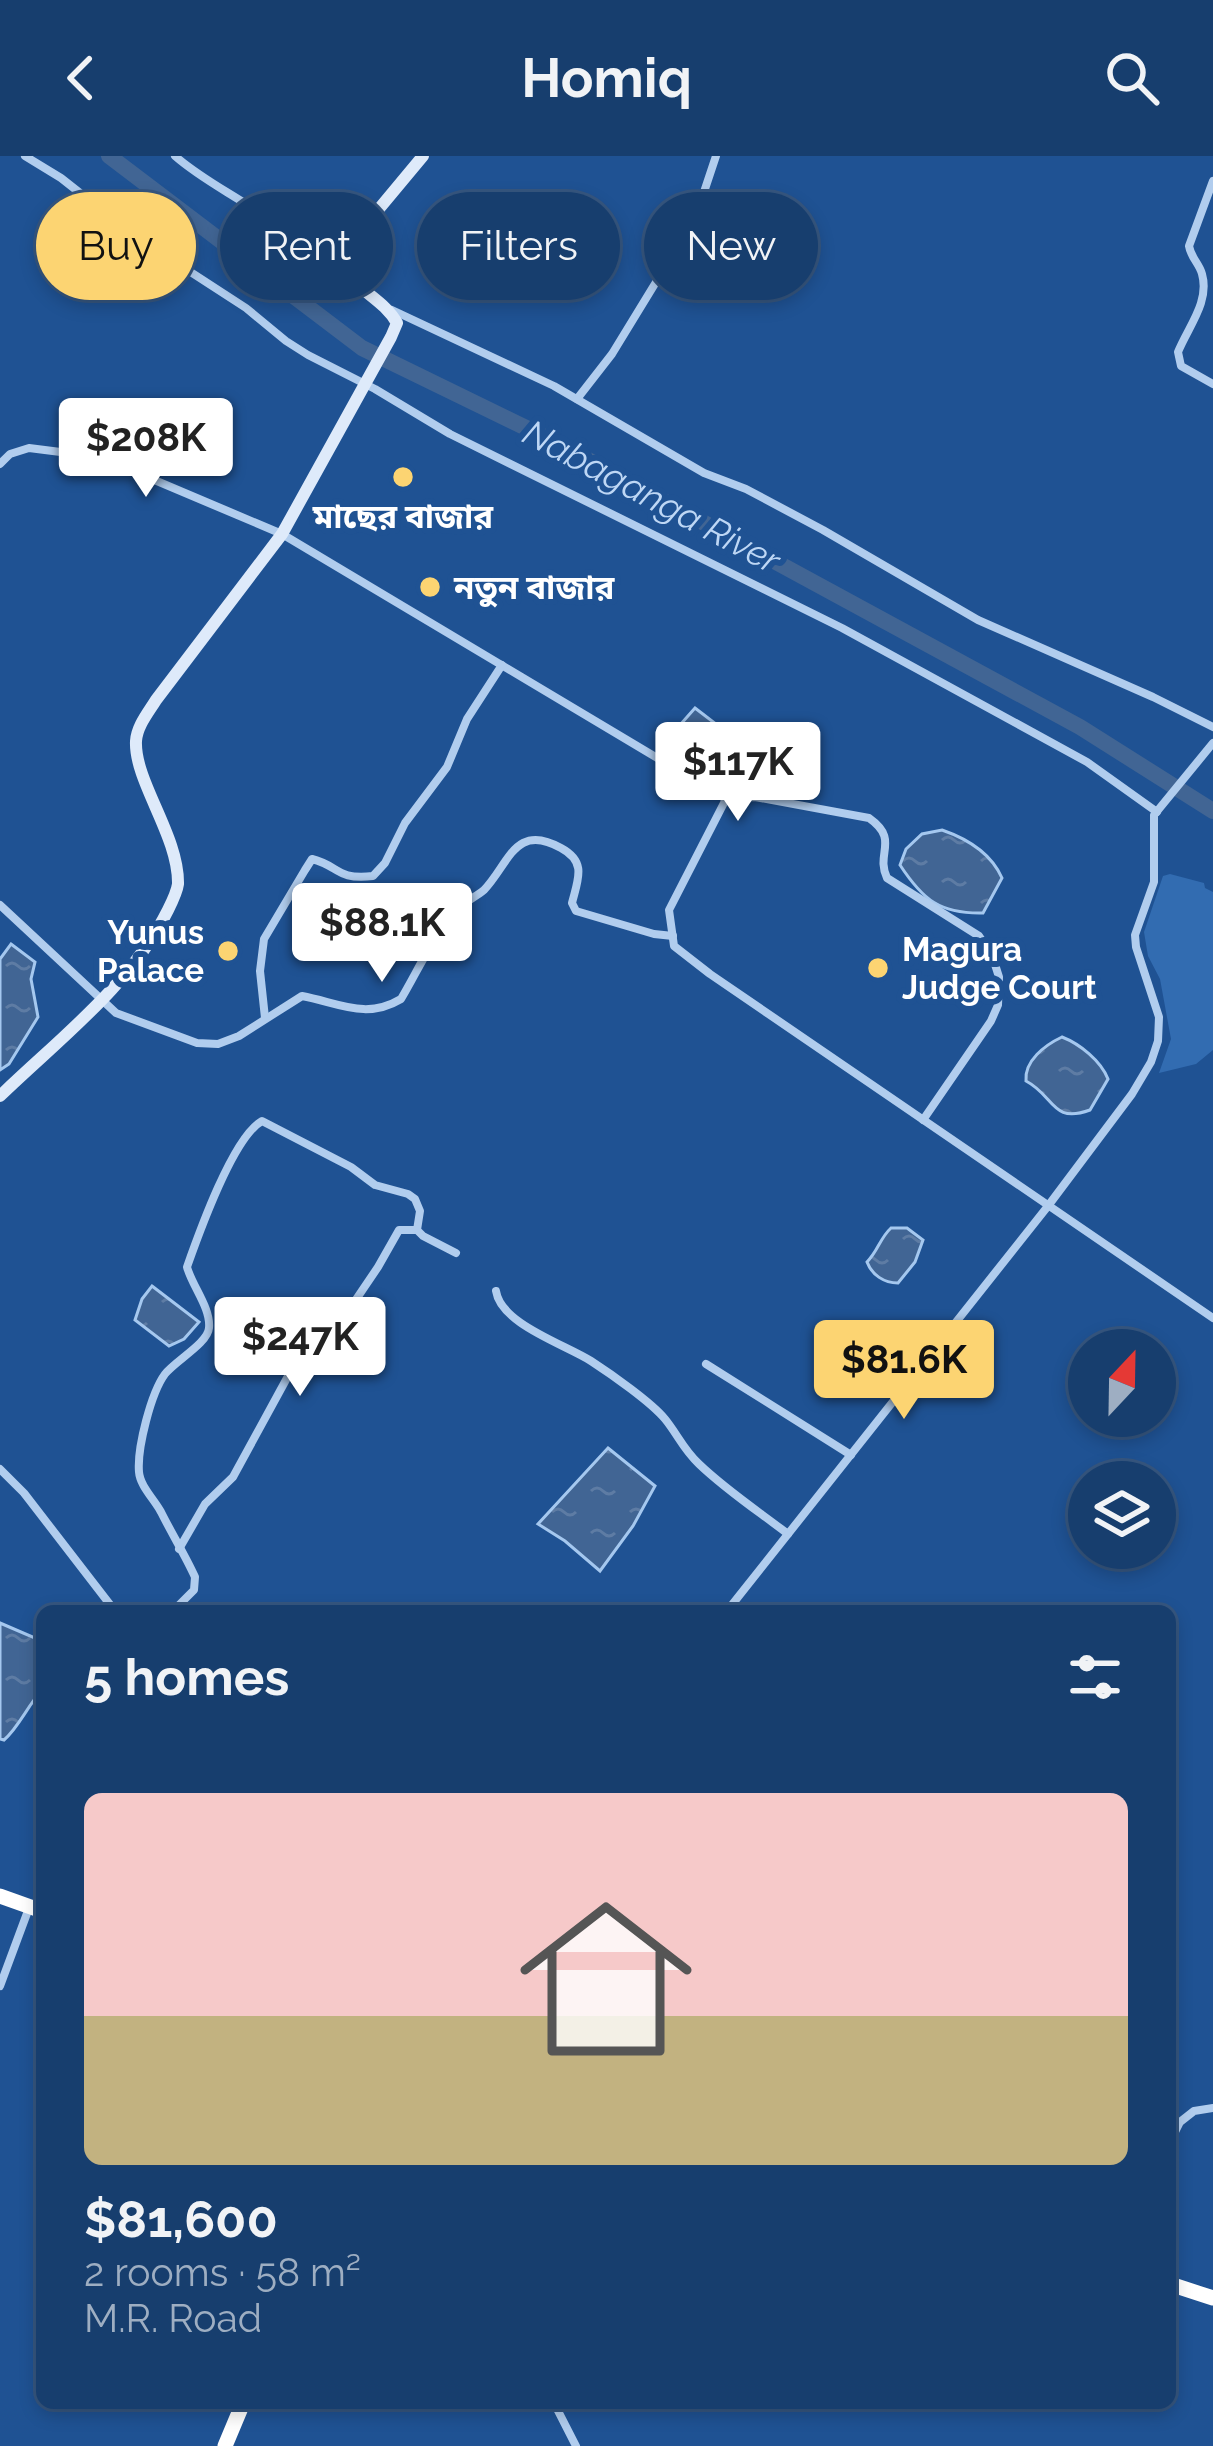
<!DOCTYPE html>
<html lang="en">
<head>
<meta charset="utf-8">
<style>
  body { margin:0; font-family:Raleway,"Noto Sans Bengali",sans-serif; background:#204573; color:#f1f3f6; height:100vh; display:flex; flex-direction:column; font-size:45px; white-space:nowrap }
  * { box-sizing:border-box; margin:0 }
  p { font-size:39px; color:#9eaec2 }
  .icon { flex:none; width:66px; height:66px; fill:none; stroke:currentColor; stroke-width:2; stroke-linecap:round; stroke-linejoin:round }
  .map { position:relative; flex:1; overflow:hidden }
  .drawer { position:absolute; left:36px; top:1449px; width:1140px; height:804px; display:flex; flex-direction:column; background:#173e6e; border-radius:18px; box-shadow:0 6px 18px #0003,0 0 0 3px #365781 }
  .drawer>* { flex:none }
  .hud { position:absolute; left:36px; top:36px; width:1143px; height:108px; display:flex; gap:24px }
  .needle { width:78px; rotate:22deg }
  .fabs { position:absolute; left:1068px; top:1173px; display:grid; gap:24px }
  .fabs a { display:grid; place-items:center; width:108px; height:108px; border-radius:50%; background:#173e6e; box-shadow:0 6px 18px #0003,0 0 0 3px #365781; font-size:60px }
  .price { position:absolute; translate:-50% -102px; padding:0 27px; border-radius:12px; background:#fff; color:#222; font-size:39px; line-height:78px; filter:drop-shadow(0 3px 6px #0008) }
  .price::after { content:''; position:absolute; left:50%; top:72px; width:36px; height:27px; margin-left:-18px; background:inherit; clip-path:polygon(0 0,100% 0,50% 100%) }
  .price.active { background:#fcd472; color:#111 }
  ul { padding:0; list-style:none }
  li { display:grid; align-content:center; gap:24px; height:636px; padding:0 48px }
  li span { display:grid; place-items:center; height:372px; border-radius:18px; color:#555 }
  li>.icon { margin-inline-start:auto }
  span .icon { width:216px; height:216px; fill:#fffc; stroke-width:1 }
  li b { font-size:51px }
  h2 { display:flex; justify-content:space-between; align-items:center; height:144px; padding:0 48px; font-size:51px }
  .tag { padding:0 42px; border-radius:54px; background:#173e6e; box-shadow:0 6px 18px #0003,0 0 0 3px #365781; font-size:42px; line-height:108px }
  .tag.active { background:#fcd472; color:#111 }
  header { display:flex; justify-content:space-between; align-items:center; height:156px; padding:0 48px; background:#173e6e; font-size:54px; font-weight:700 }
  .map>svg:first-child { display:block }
</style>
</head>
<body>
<header><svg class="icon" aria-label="back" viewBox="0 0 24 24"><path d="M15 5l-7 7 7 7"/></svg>Homiq<svg class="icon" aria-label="search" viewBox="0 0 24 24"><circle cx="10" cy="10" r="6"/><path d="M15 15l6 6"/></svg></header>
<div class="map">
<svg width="1213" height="2290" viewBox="0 0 1213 2290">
  <defs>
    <pattern id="water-ripples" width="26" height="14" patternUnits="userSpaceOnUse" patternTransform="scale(3)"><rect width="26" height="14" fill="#416594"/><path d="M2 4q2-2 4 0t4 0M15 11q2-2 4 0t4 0" fill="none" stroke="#5e7ca4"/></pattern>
  </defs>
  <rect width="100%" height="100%" fill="#1f5293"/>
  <polygon fill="#326cb1" points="1170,718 1204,727 1205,732 1213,736 1213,894 1196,908 1159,917 1171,883 1160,823 1148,800 1144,776 1163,720"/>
  <g fill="url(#water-ripples)" stroke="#a5c8ef" stroke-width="3">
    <path d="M695 552 755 598 764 608V617L751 636C750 636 732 636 731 636 714 632 683 607 673 594L680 569Z"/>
    <path d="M942 674C968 683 991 697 1002 722L983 757C940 758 923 744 900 709L906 693 922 678Z"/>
    <polygon points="11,788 35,806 31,823 38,861 9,908 0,914 0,803"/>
    <path d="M1062 881C1080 888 1101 905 1108 923L1090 954C1051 968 1055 940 1026 925 1024 905 1045 889 1062 881Z"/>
    <path d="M891 1072H907L923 1084 915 1106 898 1127C884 1127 872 1119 867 1106 878 1095 880 1082 891 1072Z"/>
    <polygon points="152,1130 199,1166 184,1183 169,1190 135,1164 142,1143"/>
    <polygon points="608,1292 655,1330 633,1370 600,1415 565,1385 538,1368"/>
    <path d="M0 1467 42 1485V1534C28 1549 19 1571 4 1584L0 1583Z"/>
  </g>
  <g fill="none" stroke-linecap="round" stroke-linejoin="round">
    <polyline stroke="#416594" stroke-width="16" points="109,0 362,192 555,286 1080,571 1213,655"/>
    <g stroke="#b1cdee" stroke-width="8">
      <polyline points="25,0 61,22 132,78 246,152 286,185 308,199 375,233 450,278 842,472 1087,606 1157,656"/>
      <path d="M175 0C198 20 221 32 246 48 279 68 308 92 342 110"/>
      <path d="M1213 25 1189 90C1191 102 1199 107 1202 118 1210 146 1188 171 1178 196L1181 210 1213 228"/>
      <polyline points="392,154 554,230 704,317 746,333 823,374 978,464 1153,541 1213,571"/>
      <polyline points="577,243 612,198 664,113 699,51 716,0"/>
      <polyline points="0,308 10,298 29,292 100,301 282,378 726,643 669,754 674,790 710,818 1213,1162"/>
      <path d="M726 643 755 641 869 662C900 684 875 697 887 722L979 780 992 799 999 821 998 849 991 865 923 964"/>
      <path d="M0 749 116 857 197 887 218 888 239 880 302 840C339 847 366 864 401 843 418 815 437 771 461 750 468 744 477 740 484 734 509 708 515 666 561 692 587 706 578 723 572 747L576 755 654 778 673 780"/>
      <path d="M265 862 260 815 264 783 305 714 312 703C340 710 335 724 373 720L385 707 405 667 447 611 467 563 502 509"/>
      <path d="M496 1135C501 1168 564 1188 591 1205 611 1218 651 1246 665 1263 678 1279 683 1293 699 1308 726 1334 758 1355 788 1378"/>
      <polyline points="706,1208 851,1299"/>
      <polyline points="0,1313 24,1337 115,1455"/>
      <polyline points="179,1393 205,1348 233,1321 299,1200 332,1179 378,1111 399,1074 417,1074"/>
      <path d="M173 1455 194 1434 195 1421C185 1399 172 1378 161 1356 154 1343 140 1330 139 1316 137 1292 151 1237 165 1218 175 1205 208 1187 209 1172 211 1152 192 1130 187 1111 199 1077 233 981 262 965L351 1011 375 1029 408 1038 415 1043 420 1055 417 1074 423 1080 456 1097"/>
      <polyline points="727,1455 1048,1050 1132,938 1151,906 1158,885 1159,861 1136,791 1135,779 1154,726 1154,659 1213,587"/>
      <polyline points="0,1830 29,1752"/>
      <polyline points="1170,1986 1180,1966 1194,1955 1213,1952"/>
      <polyline points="554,2247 576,2290"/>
    </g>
    <path stroke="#deeafa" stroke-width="12" d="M0 940C60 882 130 830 168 754 172 746 177 736 178 728 179 680 134 625 136 585 137 570 148 557 156 544L282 378 391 181 397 167C382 140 348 132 343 104L373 60 423 0"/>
    <g stroke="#fff" stroke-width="15">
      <polyline points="0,1740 42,1755"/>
      <polyline points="1170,2128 1213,2142"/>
      <polyline points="225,2290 243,2247"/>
    </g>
  </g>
  <g fill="#fcd472" stroke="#1f5293" stroke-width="4.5">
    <circle cx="403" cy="321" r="12"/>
    <circle cx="430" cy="431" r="12"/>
    <circle cx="228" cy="795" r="12"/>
    <circle cx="878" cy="812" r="12"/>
  </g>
  <g text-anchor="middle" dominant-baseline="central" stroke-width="12" stroke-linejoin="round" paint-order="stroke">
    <g font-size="33" font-weight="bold" fill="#fff" stroke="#1f5293" text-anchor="start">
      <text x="403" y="360" text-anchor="middle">মাছের বাজার</text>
      <text x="454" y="431">নতুন বাজার</text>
      <text x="204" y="776" text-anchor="end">Yunus<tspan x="204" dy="38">Palace</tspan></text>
      <text x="902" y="793">Magura<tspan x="902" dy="38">Judge Court</tspan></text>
    </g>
    <g font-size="36" font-style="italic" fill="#bed7f5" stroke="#1f5293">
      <text transform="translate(652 340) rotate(28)">Nabaganga River</text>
    </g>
  </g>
</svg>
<div class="fabs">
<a><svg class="needle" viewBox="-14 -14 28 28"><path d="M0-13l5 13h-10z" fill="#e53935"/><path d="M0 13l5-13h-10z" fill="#9eaec2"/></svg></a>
<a><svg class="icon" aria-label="layers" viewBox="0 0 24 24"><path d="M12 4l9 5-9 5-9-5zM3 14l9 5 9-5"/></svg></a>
</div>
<b class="price" style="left:146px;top:344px">$208K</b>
<b class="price" style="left:738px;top:668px">$117K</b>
<b class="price" style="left:382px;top:829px">$88.1K</b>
<b class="price" style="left:300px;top:1243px">$247K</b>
<b class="price active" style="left:904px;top:1266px">$81.6K</b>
<div class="hud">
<a class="tag active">Buy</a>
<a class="tag">Rent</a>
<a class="tag">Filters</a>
<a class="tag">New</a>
</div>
<section class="drawer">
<h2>5 homes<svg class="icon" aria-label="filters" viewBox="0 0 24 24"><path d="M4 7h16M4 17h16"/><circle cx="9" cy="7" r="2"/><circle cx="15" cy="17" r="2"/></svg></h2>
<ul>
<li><span style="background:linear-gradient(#f6c9c9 60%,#c2b280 0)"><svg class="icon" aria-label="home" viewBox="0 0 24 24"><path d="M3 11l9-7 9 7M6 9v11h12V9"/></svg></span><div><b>$81,600</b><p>2 rooms · 58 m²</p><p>M.R. Road</p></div></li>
</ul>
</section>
</div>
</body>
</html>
